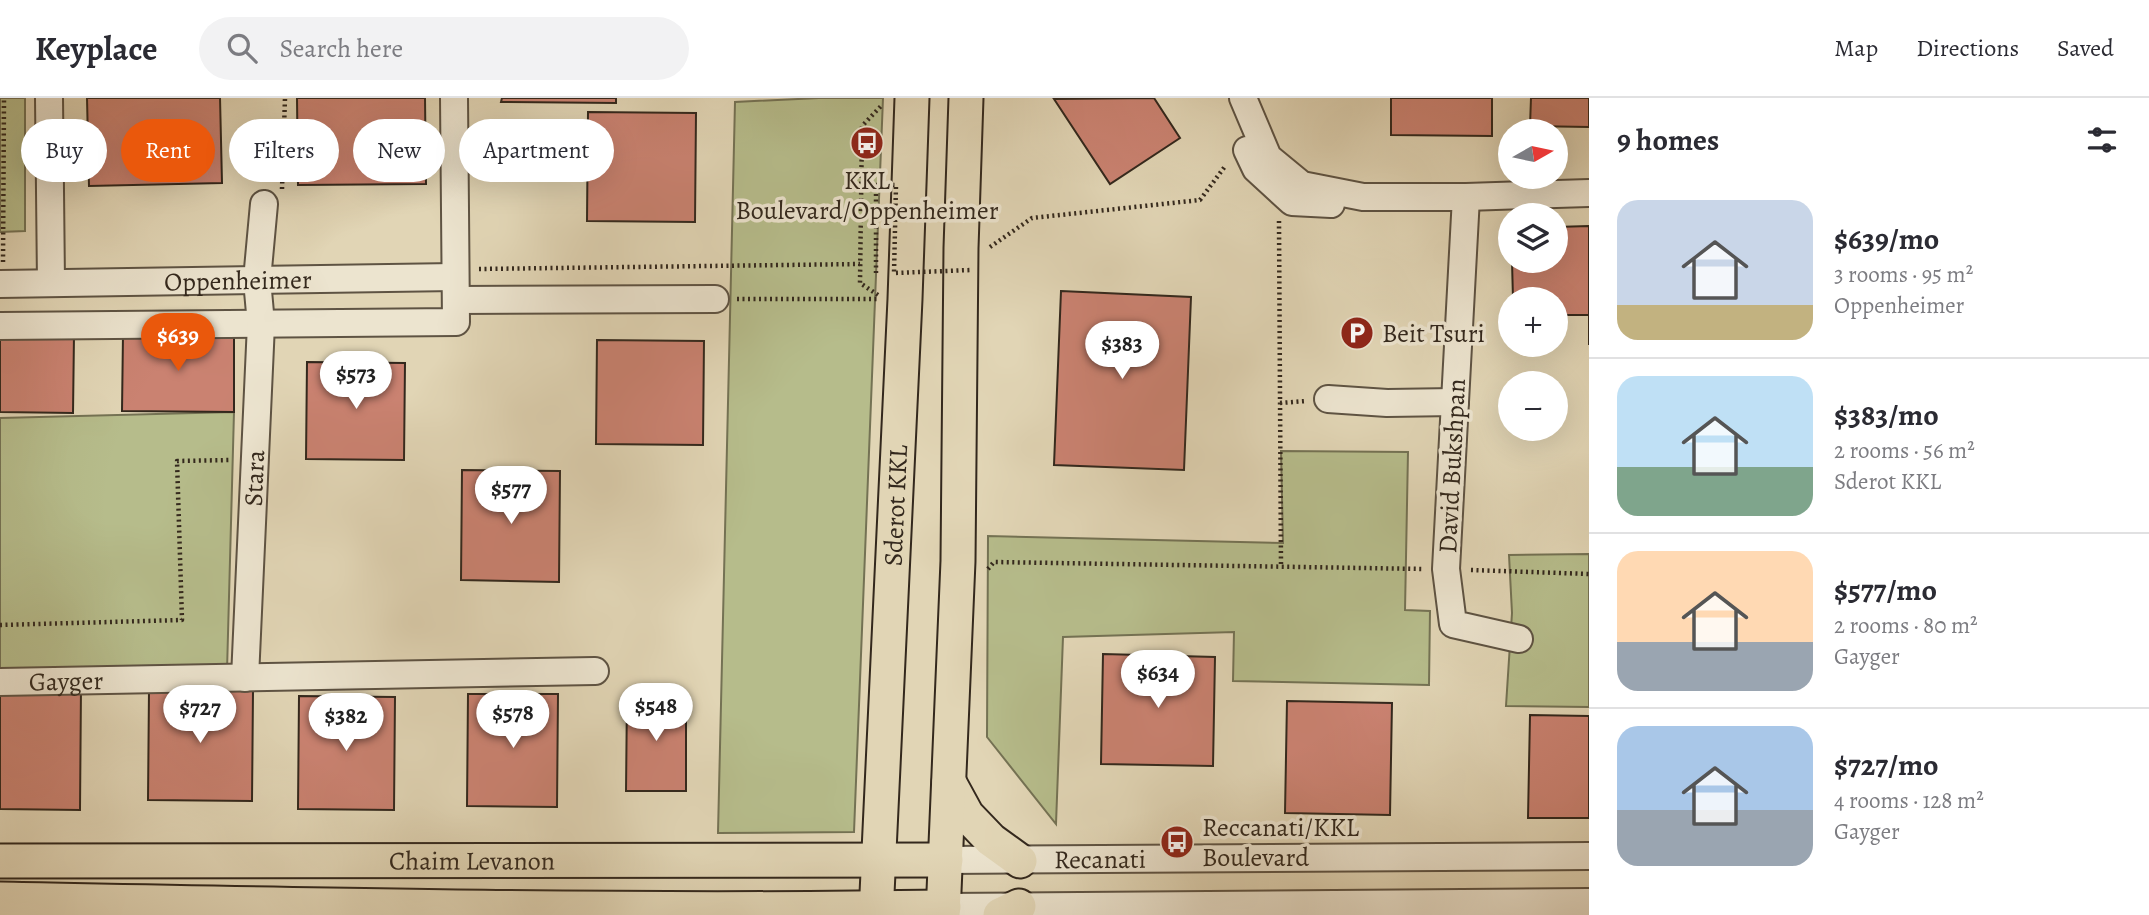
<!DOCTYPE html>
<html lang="en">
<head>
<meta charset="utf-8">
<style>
  body { margin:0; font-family:Alegreya,serif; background:#f2f2f3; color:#2b2b33; height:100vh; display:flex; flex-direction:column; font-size:26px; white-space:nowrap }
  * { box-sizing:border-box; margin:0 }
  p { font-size:23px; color:#7c7c81 }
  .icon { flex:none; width:38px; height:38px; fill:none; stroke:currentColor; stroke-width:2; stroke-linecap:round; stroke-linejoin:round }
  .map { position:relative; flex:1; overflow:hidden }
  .panel { display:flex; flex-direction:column; background:#fff; width:560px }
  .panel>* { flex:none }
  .hud { position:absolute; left:21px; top:21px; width:665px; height:63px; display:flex; gap:14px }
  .needle { width:46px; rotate:81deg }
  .fabs { position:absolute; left:1498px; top:21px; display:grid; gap:14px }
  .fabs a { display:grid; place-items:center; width:70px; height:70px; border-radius:50%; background:#fff; box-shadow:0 7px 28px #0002; font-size:35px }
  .price { position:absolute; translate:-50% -60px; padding:0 16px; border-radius:24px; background:#fff; color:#222; font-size:23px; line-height:46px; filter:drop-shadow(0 2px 4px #0008) }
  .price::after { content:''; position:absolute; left:50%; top:42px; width:21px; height:16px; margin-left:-10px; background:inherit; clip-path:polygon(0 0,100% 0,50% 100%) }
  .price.current { background:#ea580c; color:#fff }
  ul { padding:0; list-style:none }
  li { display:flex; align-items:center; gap:21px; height:175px; padding:0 28px }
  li+li { border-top:2px solid #e1e1e2 }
  li span { display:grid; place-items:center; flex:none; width:196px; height:140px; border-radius:21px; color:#555 }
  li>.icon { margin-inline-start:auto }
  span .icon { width:84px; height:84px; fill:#fffc; stroke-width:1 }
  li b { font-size:30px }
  h2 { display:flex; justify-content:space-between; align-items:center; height:84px; padding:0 28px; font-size:30px }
  .pill { padding:0 24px; border-radius:32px; background:#fff; box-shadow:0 7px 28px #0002; font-size:24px; line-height:63px }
  .pill.current { background:#ea580c; color:#fff }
  header { display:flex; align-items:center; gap:42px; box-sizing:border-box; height:98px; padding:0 35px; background:#fff; border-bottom:2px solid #e1e1e2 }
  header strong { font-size:33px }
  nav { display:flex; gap:38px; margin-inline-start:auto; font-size:24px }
  .search { width:490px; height:63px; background:#f2f2f3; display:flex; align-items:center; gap:18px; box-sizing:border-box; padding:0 24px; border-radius:38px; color:#7c7c81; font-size:26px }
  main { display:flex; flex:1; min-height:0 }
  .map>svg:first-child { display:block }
</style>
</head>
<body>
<header>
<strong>Keyplace</strong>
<div class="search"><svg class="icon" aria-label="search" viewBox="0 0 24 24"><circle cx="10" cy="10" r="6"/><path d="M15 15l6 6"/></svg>Search here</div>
<nav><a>Map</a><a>Directions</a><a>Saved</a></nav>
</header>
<main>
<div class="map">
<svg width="1589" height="817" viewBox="0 0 1589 817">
  <rect width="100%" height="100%" fill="#e1d5b5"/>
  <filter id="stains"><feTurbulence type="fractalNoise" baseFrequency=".00286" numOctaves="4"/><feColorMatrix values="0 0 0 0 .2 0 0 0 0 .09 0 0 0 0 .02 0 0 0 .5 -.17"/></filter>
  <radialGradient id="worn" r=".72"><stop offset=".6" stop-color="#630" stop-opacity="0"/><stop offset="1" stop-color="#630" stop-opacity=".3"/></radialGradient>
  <g fill="#b6bc8b" stroke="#747254" stroke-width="2">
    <polygon points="0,0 25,0 25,133 0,134"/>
    <polygon points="819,0 883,0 854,734 718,735 735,4"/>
    <polygon points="234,314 227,573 0,577 0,320"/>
    <polygon points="1281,353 1408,354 1405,512 1430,513 1429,587 1233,583 1234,534 1063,539 1056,726 987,639 988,438 1283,445"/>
    <polygon points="1589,456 1589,609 1506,608 1512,515 1509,457"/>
  </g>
  <g fill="#ca8271" stroke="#33281d" stroke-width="2">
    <polygon points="87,0 220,0 222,85 89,88"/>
    <polygon points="297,0 425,0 426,86 298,87"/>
    <polygon points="502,0 616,0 616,5 501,4"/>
    <polygon points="1154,0 1180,40 1110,86 1054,1"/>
    <polygon points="1391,0 1492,0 1492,38 1391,37"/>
    <polygon points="1531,0 1589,0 1589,29 1530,28"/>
    <polygon points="588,14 696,15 695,124 587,123"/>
    <polygon points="1589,128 1589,247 1589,217 1556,217 1556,201 1513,201 1512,163 1556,163 1556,129"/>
    <polygon points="1061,193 1191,199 1184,372 1054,367"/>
    <polygon points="0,236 74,237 73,315 0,314"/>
    <polygon points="123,236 234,237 234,314 122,313"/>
    <polygon points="597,242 704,243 703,347 596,346"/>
    <polygon points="307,264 405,265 404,362 306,361"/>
    <polygon points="462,372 560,373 559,484 461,482"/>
    <polygon points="1103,556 1215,559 1213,668 1101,666"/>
    <polygon points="0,587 81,588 80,712 0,711"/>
    <polygon points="149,592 253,593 252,703 148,702"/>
    <polygon points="468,596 558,596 557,709 467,708"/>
    <polygon points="627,597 686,598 686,693 626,693"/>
    <polygon points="299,598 395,599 394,712 298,711"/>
    <polygon points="1287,603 1392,605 1390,717 1285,715"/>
    <polygon points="1530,617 1589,618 1589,720 1528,720"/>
  </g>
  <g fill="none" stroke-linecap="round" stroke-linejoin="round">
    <defs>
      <g id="minor">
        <polyline points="49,0 51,185"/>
        <polyline points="1243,0 1268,59 1302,87 1363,99 1466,99 1589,95"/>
        <polyline points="1247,52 1256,71 1292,104 1331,106"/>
        <polyline points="1466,99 1446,471 1453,526 1519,541"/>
        <path id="s1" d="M0 186 455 179"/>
        <polyline points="456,202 715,201"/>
        <polyline points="0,228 456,224 454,0"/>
        <polyline points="1328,301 1387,305 1455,304"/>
        <path id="s2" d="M245 580 261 226 257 182 264 106"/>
        <path id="s3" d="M0 584 595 573"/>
        <path id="s4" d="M946 762 1589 758"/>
        <polyline points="944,809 1589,804"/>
      </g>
      <g id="major">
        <polyline points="949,684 967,717 991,742 1020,763"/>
        <path id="s5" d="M0 763 946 762"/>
        <path d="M0 801C315 807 629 814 944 809"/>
        <path id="s6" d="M876 817 905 201 912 0"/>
        <polyline points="943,817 958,463 961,150 966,0"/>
        <polyline points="1000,817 1019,808"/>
      </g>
    </defs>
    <use href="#minor" stroke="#5e5343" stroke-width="30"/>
    <use href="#major" stroke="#33281d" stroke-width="37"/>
    <g stroke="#33281d" stroke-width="4.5" stroke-dasharray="2 3.5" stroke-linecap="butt">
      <polyline points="282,91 285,0"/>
      <polyline points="1279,123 1281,469"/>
      <polyline points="990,149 1032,120 1200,102 1226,67"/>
      <polyline points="3,164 4,0"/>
      <polyline points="479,171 860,166"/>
      <polyline points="878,197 860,185 862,28 882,7"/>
      <polyline points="737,201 879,201"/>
      <polyline points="1280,305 1306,303"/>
      <polyline points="988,471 994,464 1424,471"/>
      <polyline points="1471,472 1589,476"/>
      <polyline points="0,527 182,522 177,363 230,362"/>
    </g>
    <use href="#minor" stroke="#ece4cf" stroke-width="26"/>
    <use href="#major" stroke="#e1d5b5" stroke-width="33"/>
    <polyline stroke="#33281d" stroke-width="4.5" stroke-dasharray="2 3.5" stroke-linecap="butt" points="876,175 876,87 896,87 894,175 971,172"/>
  </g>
  <defs>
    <symbol id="bus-disc" viewBox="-11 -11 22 22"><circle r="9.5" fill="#8f2418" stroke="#ece4cf"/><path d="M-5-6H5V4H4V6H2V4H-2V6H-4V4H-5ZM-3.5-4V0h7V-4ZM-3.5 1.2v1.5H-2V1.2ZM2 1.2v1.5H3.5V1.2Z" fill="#fff"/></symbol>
    <symbol id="parking-disc" viewBox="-11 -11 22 22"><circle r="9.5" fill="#8f2418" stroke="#ece4cf"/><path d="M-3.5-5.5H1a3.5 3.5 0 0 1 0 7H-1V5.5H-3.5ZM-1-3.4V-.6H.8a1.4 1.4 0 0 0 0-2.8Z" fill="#fff"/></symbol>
  </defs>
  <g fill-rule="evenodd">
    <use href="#bus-disc" x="848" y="26" width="38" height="38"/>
    <use href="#parking-disc" x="1338" y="216" width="38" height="38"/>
    <use href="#bus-disc" x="1158" y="725" width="38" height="38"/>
  </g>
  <g text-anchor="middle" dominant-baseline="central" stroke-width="7" stroke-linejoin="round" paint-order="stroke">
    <g font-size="26" fill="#33281d" stroke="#ece4cf" text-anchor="start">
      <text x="867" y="82" text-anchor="middle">KKL<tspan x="867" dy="30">Boulevard/Oppenheimer</tspan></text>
      <text x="1382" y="235">Beit Tsuri</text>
      <text x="1202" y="729">Reccanati/KKL<tspan x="1202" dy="30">Boulevard</tspan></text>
    </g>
    <g font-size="26" fill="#33281d" stroke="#ece4cf">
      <text stroke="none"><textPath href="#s1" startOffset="238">Oppenheimer</textPath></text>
      <text transform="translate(1452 368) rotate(-87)">David Bukshpan</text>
      <text stroke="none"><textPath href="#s2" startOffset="200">Stara</textPath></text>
      <text stroke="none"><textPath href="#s6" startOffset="410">Sderot KKL</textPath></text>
      <text stroke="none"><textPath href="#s3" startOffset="66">Gayger</textPath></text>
      <text stroke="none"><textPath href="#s5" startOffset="472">Chaim Levanon</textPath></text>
      <text stroke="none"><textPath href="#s4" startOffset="154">Recanati</textPath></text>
    </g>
  </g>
  <rect width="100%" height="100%" filter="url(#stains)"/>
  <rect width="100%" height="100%" fill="url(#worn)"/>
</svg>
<div class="fabs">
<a><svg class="needle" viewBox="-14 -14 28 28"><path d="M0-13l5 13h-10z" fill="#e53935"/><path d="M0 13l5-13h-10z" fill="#7c7c81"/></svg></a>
<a><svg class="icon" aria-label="layers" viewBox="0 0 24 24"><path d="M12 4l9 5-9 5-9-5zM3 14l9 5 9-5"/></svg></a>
<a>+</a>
<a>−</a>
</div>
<b class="price current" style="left:178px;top:275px">$639</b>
<b class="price" style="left:1122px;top:283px">$383</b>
<b class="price" style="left:356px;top:313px">$573</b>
<b class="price" style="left:511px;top:428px">$577</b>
<b class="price" style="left:1158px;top:612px">$634</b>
<b class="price" style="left:656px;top:645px">$548</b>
<b class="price" style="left:200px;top:647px">$727</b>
<b class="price" style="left:513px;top:652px">$578</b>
<b class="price" style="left:346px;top:655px">$382</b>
<div class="hud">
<a class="pill">Buy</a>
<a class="pill current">Rent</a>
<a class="pill">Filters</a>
<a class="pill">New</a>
<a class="pill">Apartment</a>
</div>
</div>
<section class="panel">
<h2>9 homes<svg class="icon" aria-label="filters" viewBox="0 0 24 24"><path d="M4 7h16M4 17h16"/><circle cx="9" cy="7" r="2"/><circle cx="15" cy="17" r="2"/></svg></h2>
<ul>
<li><span style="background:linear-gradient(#c9d6e8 75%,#c2b280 0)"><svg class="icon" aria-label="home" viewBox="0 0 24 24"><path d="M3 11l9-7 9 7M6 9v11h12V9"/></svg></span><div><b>$639/mo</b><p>3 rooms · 95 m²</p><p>Oppenheimer</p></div></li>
<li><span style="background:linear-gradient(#bfe0f5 65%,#7fa58c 0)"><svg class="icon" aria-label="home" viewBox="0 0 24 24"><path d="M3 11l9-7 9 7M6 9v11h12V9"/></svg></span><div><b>$383/mo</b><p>2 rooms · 56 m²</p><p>Sderot KKL</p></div></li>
<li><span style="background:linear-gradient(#ffd9b3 65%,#9aa5b1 0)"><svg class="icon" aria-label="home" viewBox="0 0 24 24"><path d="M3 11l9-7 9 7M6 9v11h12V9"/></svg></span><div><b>$577/mo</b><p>2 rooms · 80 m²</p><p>Gayger</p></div></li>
<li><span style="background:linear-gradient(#a9c7e8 60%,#9aa5b1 0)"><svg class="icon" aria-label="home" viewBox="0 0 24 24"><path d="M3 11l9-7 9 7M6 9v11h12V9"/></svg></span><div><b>$727/mo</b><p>4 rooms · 128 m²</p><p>Gayger</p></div></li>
</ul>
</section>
</main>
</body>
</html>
